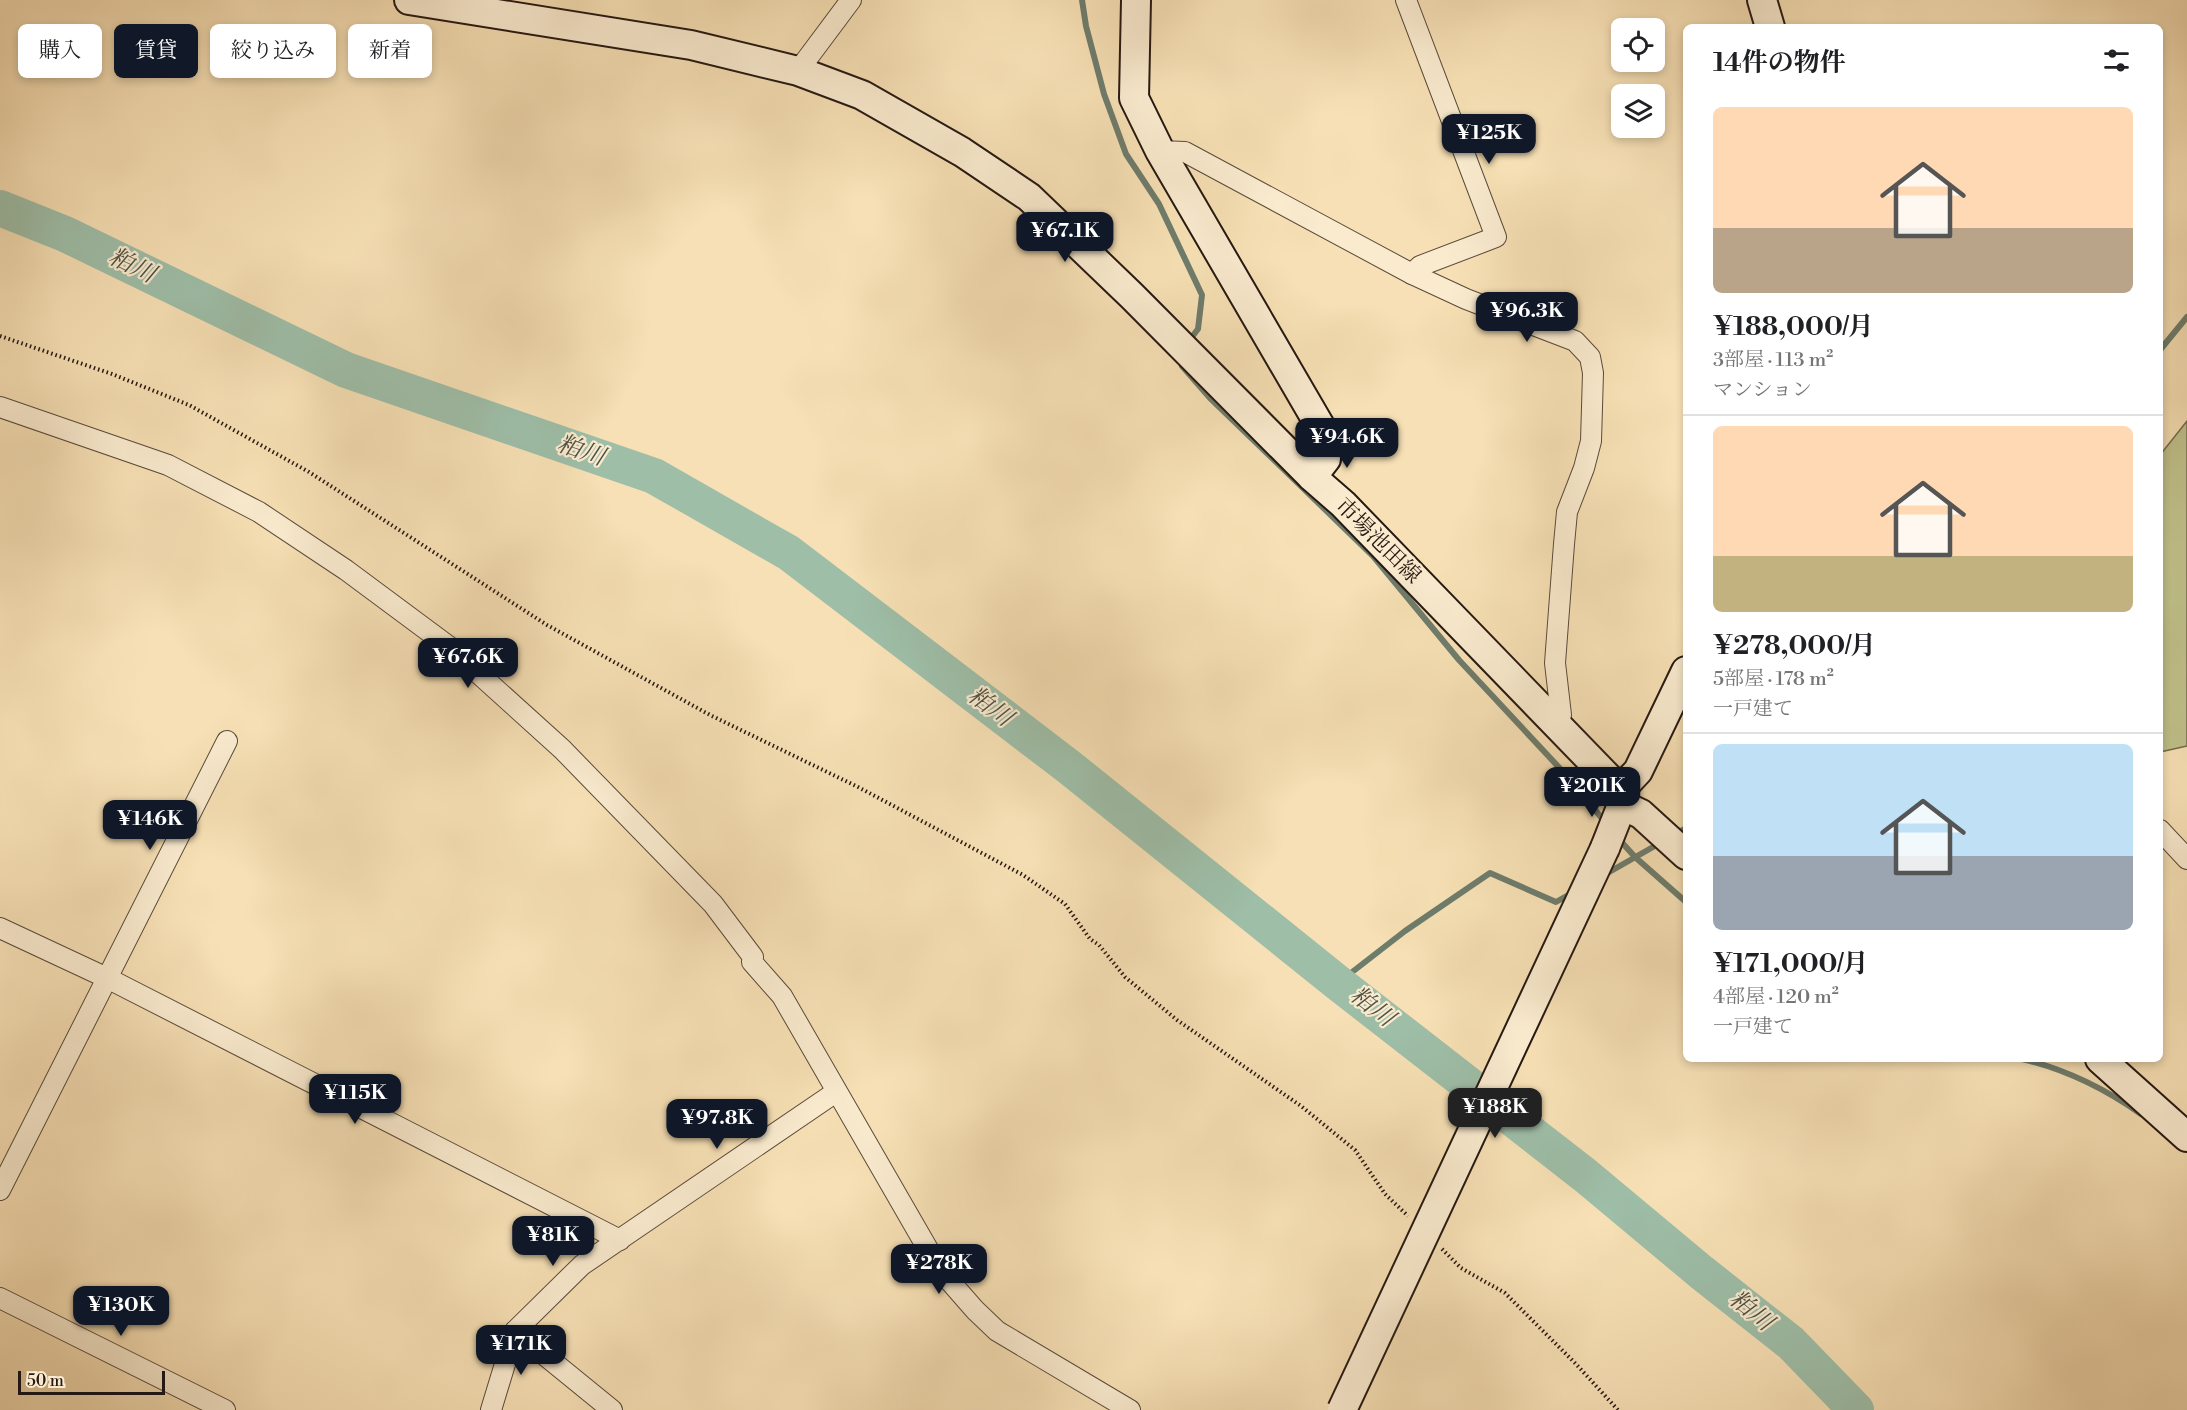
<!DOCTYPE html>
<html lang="ja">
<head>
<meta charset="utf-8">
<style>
  body { margin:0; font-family:"Libre Bodoni","Noto Serif JP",serif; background:#f6f6f6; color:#202124; height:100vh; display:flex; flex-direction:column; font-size:22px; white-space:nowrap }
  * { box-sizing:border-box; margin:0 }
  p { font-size:20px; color:#757577 }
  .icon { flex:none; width:33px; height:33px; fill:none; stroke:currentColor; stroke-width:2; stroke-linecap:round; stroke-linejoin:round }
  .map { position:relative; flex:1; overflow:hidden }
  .details { position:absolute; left:1683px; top:24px; width:480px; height:1038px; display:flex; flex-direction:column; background:#fff; border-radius:9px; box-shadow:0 3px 9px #0003 }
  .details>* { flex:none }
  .banner { position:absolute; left:18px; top:24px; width:570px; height:54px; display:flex; gap:12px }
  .controls { position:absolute; left:1611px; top:18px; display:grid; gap:12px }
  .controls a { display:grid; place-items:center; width:54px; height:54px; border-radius:9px; background:#fff; box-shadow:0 3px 9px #0003; font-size:30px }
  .scale { position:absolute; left:18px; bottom:15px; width:147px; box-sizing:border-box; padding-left:6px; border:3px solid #261812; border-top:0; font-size:16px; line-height:21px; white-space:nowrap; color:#261812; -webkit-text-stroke:4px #faebcf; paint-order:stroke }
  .price { position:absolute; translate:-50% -51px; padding:0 14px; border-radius:12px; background:#111827; color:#fff; font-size:20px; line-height:39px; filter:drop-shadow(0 2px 3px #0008) }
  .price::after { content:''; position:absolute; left:50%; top:36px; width:18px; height:14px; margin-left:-9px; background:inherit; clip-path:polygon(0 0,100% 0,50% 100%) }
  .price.on { background:#222; color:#fff }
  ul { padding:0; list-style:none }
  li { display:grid; align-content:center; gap:12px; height:318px; padding:0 30px }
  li+li { border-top:2px solid #e0e0e0 }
  li span { display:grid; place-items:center; height:186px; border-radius:9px; color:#555 }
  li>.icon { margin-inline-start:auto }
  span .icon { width:108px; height:108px; fill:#fffc; stroke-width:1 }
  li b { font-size:26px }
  h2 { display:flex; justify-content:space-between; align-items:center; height:72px; padding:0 30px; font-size:26px }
  .pill { padding:0 21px; border-radius:9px; background:#fff; box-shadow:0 3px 9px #0003; font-size:21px; line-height:54px }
  .pill.on { background:#111827; color:#fff }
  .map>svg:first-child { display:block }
</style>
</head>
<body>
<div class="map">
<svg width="2187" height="1410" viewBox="0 0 2187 1410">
  <rect width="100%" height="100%" fill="#f7e0b5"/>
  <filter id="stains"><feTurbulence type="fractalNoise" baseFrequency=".00333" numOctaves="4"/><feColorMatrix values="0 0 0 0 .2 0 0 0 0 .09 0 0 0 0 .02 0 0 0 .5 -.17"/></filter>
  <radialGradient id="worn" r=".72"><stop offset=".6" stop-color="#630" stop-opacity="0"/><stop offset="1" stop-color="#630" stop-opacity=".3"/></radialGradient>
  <polygon fill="#c0c18b" stroke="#736c4e" stroke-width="1.5" points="2187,421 2187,746 2160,752 2160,455"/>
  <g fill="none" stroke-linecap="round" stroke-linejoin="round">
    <g stroke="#6e7c6c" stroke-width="6">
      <polyline points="1082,0 1086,26 1104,94 1126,154 1159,204 1202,295 1198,329 1188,342"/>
      <polyline points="2160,350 2187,317"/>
      <polyline points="1182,366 1210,398 1373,556 1459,660 1567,776 1605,822"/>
      <polyline points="1674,835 1686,828"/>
      <polyline points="1617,837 1635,857 1686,902"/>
      <polyline points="1604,875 1660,843"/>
      <polyline points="1338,983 1405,931 1490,873 1556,902 1572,893"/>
      <path d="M2022 1059C2065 1069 2104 1088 2141 1114"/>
    </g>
    <polyline stroke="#9ebea8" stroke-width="36" points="0,208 65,234 346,370 654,476 789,553 1069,767 1338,983 1586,1176 1701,1272 1791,1343 1856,1410"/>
    <defs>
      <g id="street">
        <polyline points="1406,0 1496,237 1420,266 1412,274"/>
        <polyline points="798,71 851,0"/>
        <polyline points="1160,151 1185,152 1412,274 1466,299 1575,341 1590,357 1593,373 1591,441 1584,468 1567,512 1564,544 1555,663 1561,715 1557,724"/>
        <polyline points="0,407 168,465 259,512 346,570 447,645 562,749 713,904 753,957 752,962 782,996 940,1270 975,1310 997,1331 1130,1410"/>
        <polyline points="2160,830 2187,859"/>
        <polyline points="0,928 107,978 620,1240"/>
        <polyline points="0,1190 227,741"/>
        <polyline points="0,1298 225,1410"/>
        <polyline points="515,1331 612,1410"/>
        <polyline points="491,1410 515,1331 582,1265 836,1092"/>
      </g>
      <g id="secondary">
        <polyline points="409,0 691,45 798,71 862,95 962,152 1029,197 1132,296 1312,477"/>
        <polyline points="1136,0 1134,98 1160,151 1323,431 1326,459 1312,477 1343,504 1620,790 1622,805 1641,814 1686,855"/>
        <polyline points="1762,0 1770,27"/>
        <polyline points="1620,790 1638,771 1686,671"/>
        <polyline points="1605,848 1622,805"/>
        <polyline points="2100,1059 2187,1137"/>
      </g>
    </defs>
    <use href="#street" stroke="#5a4a3b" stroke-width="22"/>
    <use href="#secondary" stroke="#261812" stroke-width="32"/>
    <g stroke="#261812" stroke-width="4" stroke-dasharray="1.5 3" stroke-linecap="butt">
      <polyline points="0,336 112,374 189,405 309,472 547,625 710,715 858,787 1023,875 1065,904 1090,939 1099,945 1125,977 1177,1020 1301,1106 1355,1150 1385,1194 1408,1216"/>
      <polyline points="1442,1249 1461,1268 1505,1293 1576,1364 1618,1410"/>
    </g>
    <use href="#street" stroke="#faebcf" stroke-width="20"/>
    <use href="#secondary" stroke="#faebcf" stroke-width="28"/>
    <defs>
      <polyline id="secondary-bridge" points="1342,1410 1605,848"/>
    </defs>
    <use href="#secondary-bridge" stroke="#261812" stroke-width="32" stroke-linecap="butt"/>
    <use href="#secondary-bridge" stroke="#faebcf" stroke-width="28"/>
  </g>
  <g text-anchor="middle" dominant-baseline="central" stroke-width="4.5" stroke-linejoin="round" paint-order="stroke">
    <g font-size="22" fill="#261812" stroke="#faebcf">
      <text transform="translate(1378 541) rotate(45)">市場池田線</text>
    </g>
    <g font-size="24" font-style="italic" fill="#505246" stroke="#faebcf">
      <text transform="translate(132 266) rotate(26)">粕川</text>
      <text transform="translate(581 451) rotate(19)">粕川</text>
      <text transform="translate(990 707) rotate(37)">粕川</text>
      <text transform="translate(1372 1007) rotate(38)">粕川</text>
      <text transform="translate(1751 1311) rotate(39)">粕川</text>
    </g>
  </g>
  <rect width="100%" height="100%" filter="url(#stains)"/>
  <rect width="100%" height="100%" fill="url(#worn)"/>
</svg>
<div class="controls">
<a><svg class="icon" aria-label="locate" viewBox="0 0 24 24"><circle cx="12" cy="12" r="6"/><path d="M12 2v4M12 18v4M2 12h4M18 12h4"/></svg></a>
<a><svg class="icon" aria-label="layers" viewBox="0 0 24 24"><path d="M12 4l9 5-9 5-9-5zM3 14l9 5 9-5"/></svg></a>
</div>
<div class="scale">50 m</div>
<b class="price" style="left:1489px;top:165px">¥125K</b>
<b class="price" style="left:1065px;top:263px">¥67.1K</b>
<b class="price" style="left:1527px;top:343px">¥96.3K</b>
<b class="price" style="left:1347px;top:469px">¥94.6K</b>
<b class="price" style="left:468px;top:689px">¥67.6K</b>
<b class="price" style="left:1592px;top:818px">¥201K</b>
<b class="price" style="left:150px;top:851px">¥146K</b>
<b class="price" style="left:355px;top:1125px">¥115K</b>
<b class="price on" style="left:1495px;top:1139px">¥188K</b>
<b class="price" style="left:717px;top:1150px">¥97.8K</b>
<b class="price" style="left:553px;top:1267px">¥81K</b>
<b class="price" style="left:939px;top:1295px">¥278K</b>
<b class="price" style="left:121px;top:1337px">¥130K</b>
<b class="price" style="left:521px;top:1376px">¥171K</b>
<div class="banner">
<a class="pill">購入</a>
<a class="pill on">賃貸</a>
<a class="pill">絞り込み</a>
<a class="pill">新着</a>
</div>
<section class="details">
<h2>14件の物件<svg class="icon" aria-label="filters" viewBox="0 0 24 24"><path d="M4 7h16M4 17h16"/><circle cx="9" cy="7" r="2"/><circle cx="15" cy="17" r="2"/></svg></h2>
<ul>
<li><span style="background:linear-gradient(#ffd9b3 65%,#b9a48a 0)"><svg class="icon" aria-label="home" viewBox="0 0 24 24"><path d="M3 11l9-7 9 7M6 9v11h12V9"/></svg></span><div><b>¥188,000/月</b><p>3部屋 · 113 m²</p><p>マンション</p></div></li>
<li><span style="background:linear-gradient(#ffd9b3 70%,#c2b280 0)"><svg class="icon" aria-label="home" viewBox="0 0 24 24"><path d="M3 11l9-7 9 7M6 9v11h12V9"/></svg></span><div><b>¥278,000/月</b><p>5部屋 · 178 m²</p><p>一戸建て</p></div></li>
<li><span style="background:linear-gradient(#bfe0f5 60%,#9aa5b1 0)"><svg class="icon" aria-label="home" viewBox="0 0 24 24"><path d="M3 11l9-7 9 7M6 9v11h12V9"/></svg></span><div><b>¥171,000/月</b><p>4部屋 · 120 m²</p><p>一戸建て</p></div></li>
</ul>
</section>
</div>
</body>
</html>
